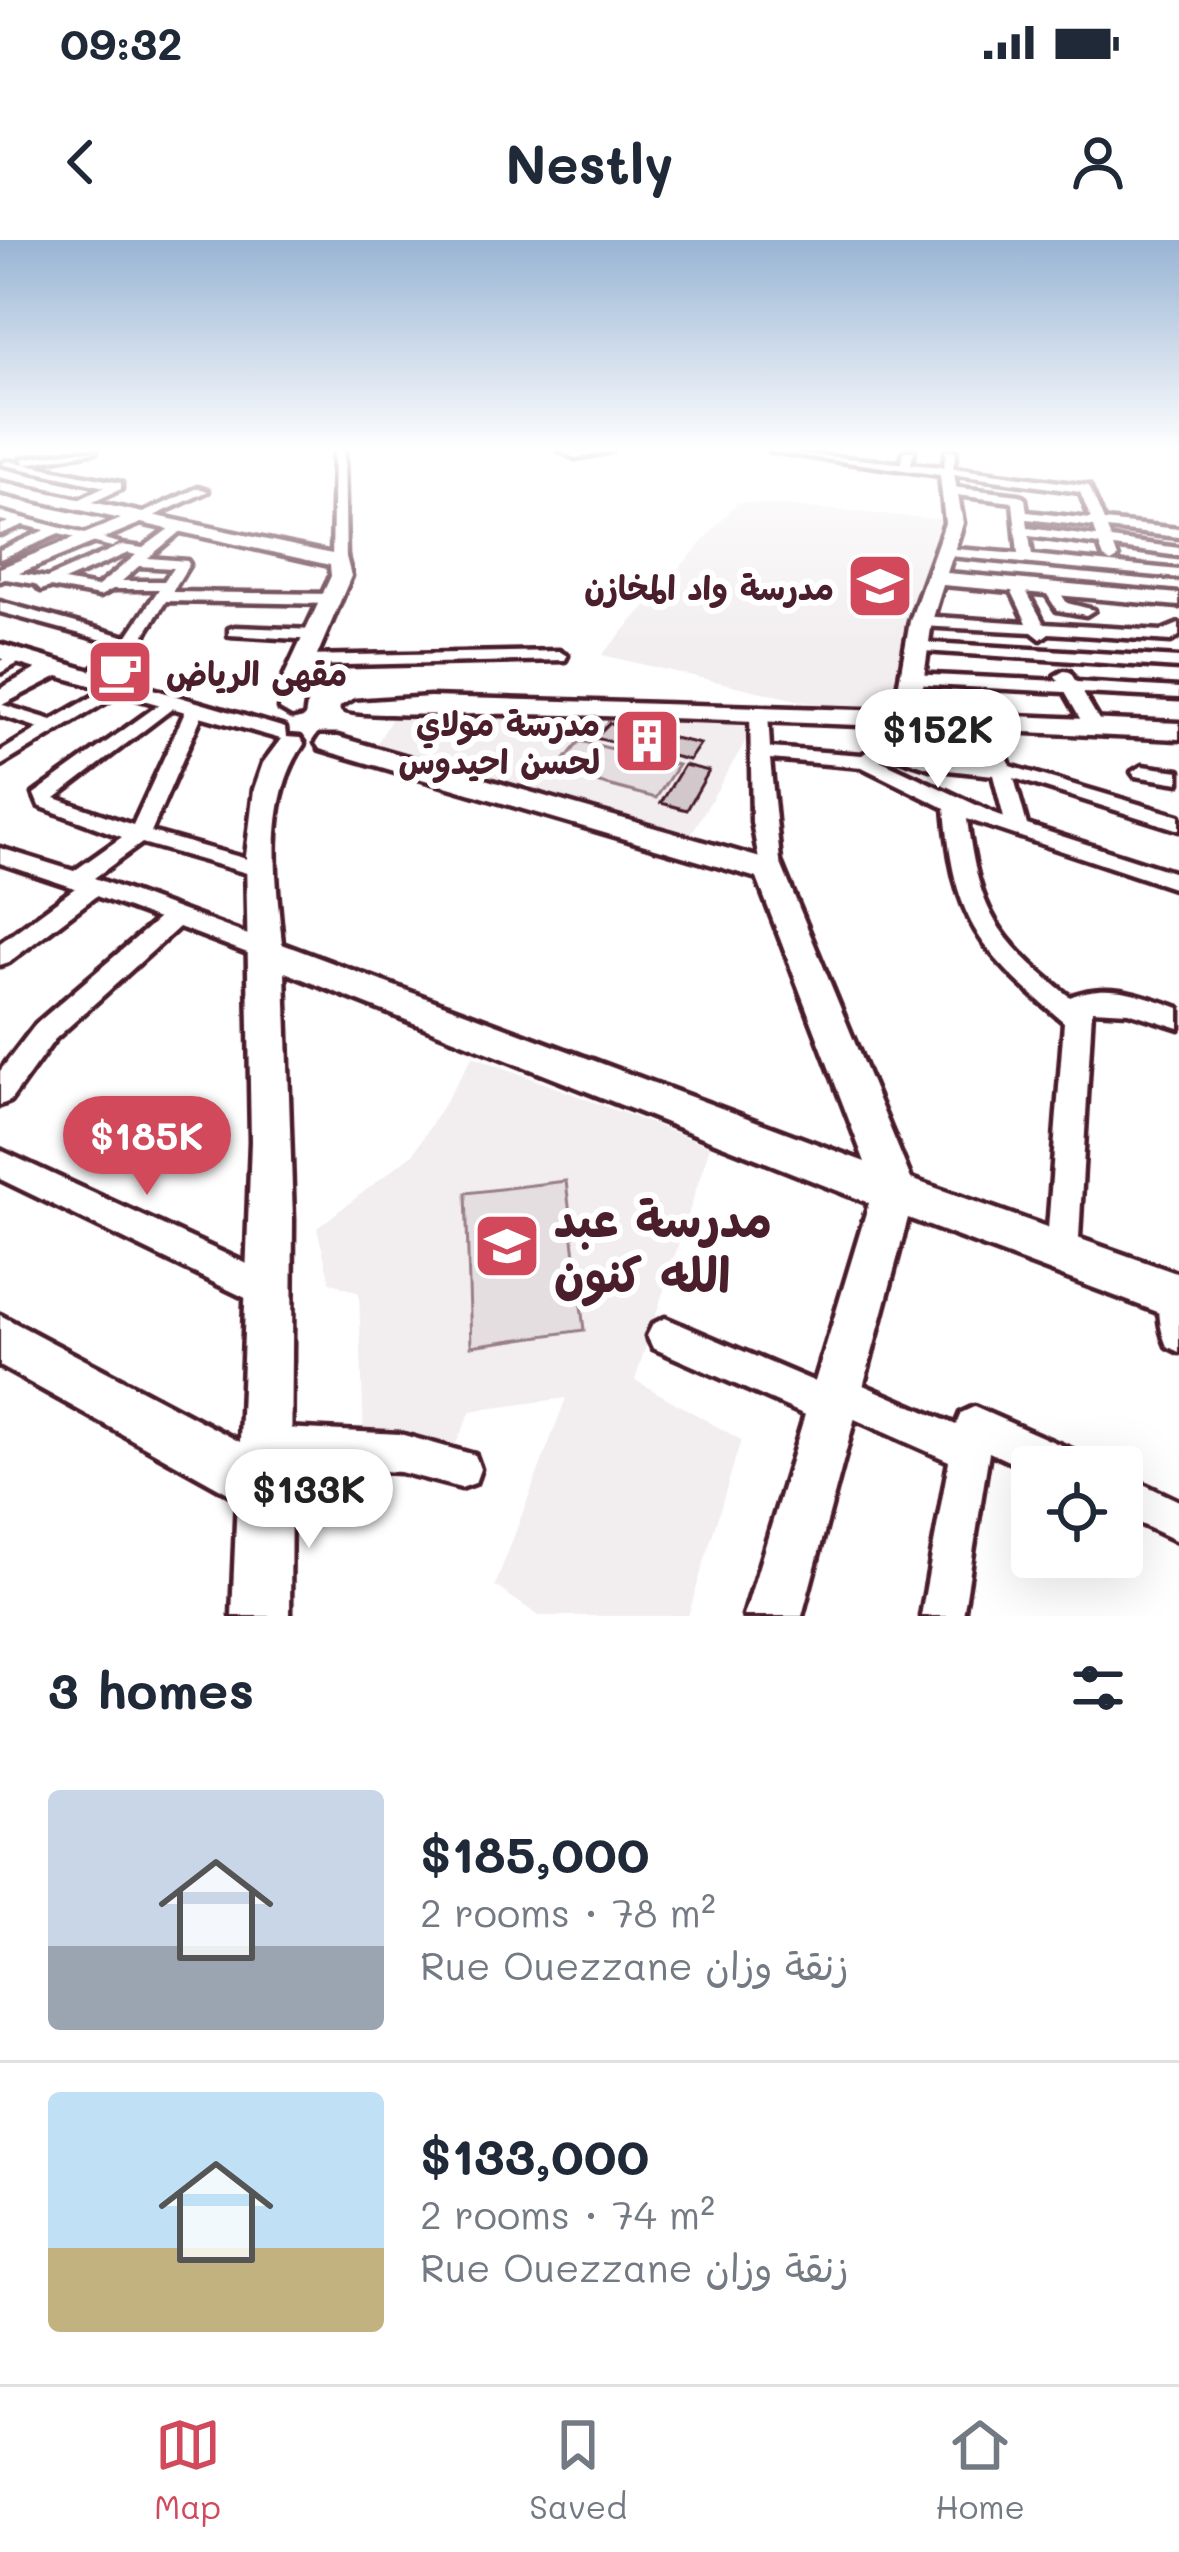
<!DOCTYPE html>
<html lang="en">
<head>
<meta charset="utf-8">
<style>
  body { margin:0; font-family:Mali,"Playpen Sans Arabic",sans-serif; background:#f6f6f7; color:#1f2937; height:100vh; display:flex; flex-direction:column; font-size:45px; white-space:nowrap }
  * { box-sizing:border-box; margin:0 }
  p { font-size:39px; color:#747a83 }
  .icon { flex:none; width:66px; height:66px; fill:none; stroke:currentColor; stroke-width:2; stroke-linecap:round; stroke-linejoin:round }
  .map { position:relative; height:1376px; overflow:hidden }
  .side { display:flex; flex-direction:column; background:#fff; flex:1 }
  .side>* { flex:none }
  .buttons { position:absolute; left:1011px; top:1206px; display:grid; gap:24px }
  .buttons a { display:grid; place-items:center; width:132px; height:132px; border-radius:12px; background:#fff; box-shadow:0 12px 48px #0002; font-size:60px }
  .price { position:absolute; translate:-50% -102px; padding:0 27px; border-radius:42px; background:#fff; color:#222; font-size:39px; line-height:78px; filter:drop-shadow(0 3px 6px #0008) }
  .price::after { content:''; position:absolute; left:50%; top:72px; width:36px; height:27px; margin-left:-18px; background:inherit; clip-path:polygon(0 0,100% 0,50% 100%) }
  .price.current { background:#d1495b; color:#fff }
  ul { padding:0; list-style:none }
  li { display:flex; align-items:center; gap:36px; height:300px; padding:0 48px }
  li+li { border-top:3px solid #e0e1e3 }
  li span { display:grid; place-items:center; flex:none; width:336px; height:240px; border-radius:12px; color:#555 }
  li>.icon { margin-inline-start:auto }
  span .icon { width:144px; height:144px; fill:#fffc; stroke-width:1 }
  li b { font-size:51px }
  h2 { display:flex; justify-content:space-between; align-items:center; height:144px; padding:0 48px; font-size:51px }
  .status { display:flex; justify-content:space-between; align-items:center; height:84px; padding:0 60px; background:#fff; direction:ltr }
  .status svg { height:33px; fill:currentColor }
  header { display:flex; justify-content:space-between; align-items:center; height:156px; padding:0 48px; background:#fff; font-size:54px; font-weight:800 }
  .tab-bar { display:flex; justify-content:space-around; align-items:center; height:168px; border-top:3px solid #e0e1e3; background:#fff; font-size:33px; color:#747a83 }
  .tab-bar a { display:grid; justify-items:center; gap:6px }
  .tab-bar .current { color:#d1495b }
  .map>svg:first-child { display:block }
</style>
</head>
<body>
<div class="status"><b>09:32</b><svg viewBox="0 0 49 12"><path d="M0 12V9h3v3zM5 12V6h3v6zM10 12V3h3v9zM15 12V0h3v12zM26 1h20v11H26zM47 4h2v5h-2z"/></svg></div>
<header><svg class="icon" aria-label="back" viewBox="0 0 24 24"><path d="M15 5l-7 7 7 7"/></svg>Nestly<svg class="icon" aria-label="person" viewBox="0 0 24 24"><circle cx="12" cy="8" r="4"/><path d="M4 21q1-7 8-7t8 7"/></svg></header>
<div class="map">
<svg width="1179" height="1376" viewBox="0 0 1179 1376">
  <rect width="100%" height="100%" fill="#fff"/>
  <filter id="ink" filterUnits="userSpaceOnUse"><feTurbulence type="fractalNoise" baseFrequency=".00833" numOctaves="2"/><feDisplacementMap in="SourceGraphic" scale="24" xChannelSelector="R" yChannelSelector="G"/><feConvolveMatrix kernelMatrix="1 2 1 2 8 2 1 2 1" color-interpolation-filters="sRGB"/></filter>
  <g filter="url(#ink)">
    <g fill="#f2eeef">
      <polygon points="738,262 948,280 893,470 827,467 602,415"/>
      <polygon points="395,473 757,482 690,596 374,509"/>
      <polygon points="473,816 710,906 635,1140 741,1200 688,1376 539,1376 495,1346 566,1158 471,1171 453,1210 364,1200 359,1053 330,1042 317,988 414,913"/>
    </g>
    <g fill="#e5dee0" stroke="#987e86" stroke-width="3">
      <polygon points="580,501 678,525 656,558 581,538 586,530 561,524"/>
      <polygon points="566,941 584,1090 471,1106 466,953"/>
    </g>
    <g fill="#d2c7cb" stroke="#4a1f2b" stroke-width="3">
      <polygon points="609,483 700,504 689,520 595,498"/>
      <polygon points="684,525 709,531 687,570 661,563"/>
    </g>
    <g fill="none" stroke-linecap="round" stroke-linejoin="round">
      <defs>
        <g id="street">
          <polygon points="73,211 96,211 26,224 121,243 121,249 80,268 76,261 105,247 1,224 7,221 26,224 22,219"/>
          <polygon points="334,211 344,211 346,321 339,325 332,321"/>
          <polygon points="560,211 611,211 575,218"/>
          <polygon points="904,211 914,211 910,228 900,226"/>
          <path d="M946 211H956L953 228 1089 246 1104 281 1179 289V297L1107 289 1111 299 1179 308V316L1114 307 1118 318 1111 322 1104 318 1099 305 1029 296 1032 315 1179 330V338L939 315V309L944 308 1018 314 1013 262 948 254 952 247 1019 255 1025 259 1027 272 1091 279 1080 252 943 233ZM1027 279 1094 287 1097 297 1028 288Z"/>
          <polygon points="198,248 208,251 143,281 132,278"/>
          <polygon points="0,272 119,303 112,307 59,294 0,319 0,310 45,290 23,285 0,294 0,285 9,282 0,280"/>
          <path d="M178 282 185 286 183 289 148 318 187 321 189 324 172 352 333 354 341 359 333 364 166 361 127 422 93 443 84 438 87 434 121 405 0 372V362L127 397 159 349H113L100 356 50 347 41 350 35 344 0 338V330L47 338 122 305 143 308ZM128 313 136 315 97 347 64 341ZM139 326 173 328 164 341H122Z"/>
          <polygon points="1016,341 1023,345 1044,384 1162,391 1179,384 1179,396 1171,401 1049,393 1041,399 1032,392 921,386 913,381 921,376 1027,383 1009,345"/>
          <polygon points="1045,345 1055,345 1067,363 1094,370 1086,375 1057,370 1043,348"/>
          <polygon points="235,387 316,390 324,395 316,400 229,395 229,389"/>
          <polygon points="915,402 1179,418 1179,428 909,410 907,407"/>
          <polygon points="559,411 567,416 565,420 303,426 295,421 303,416"/>
          <polygon points="16,413 30,417 0,433 0,421"/>
          <polygon points="1064,431 1070,432 1076,442 1179,448 1179,458 1083,453 1102,485 1093,491 1086,489 1065,452 911,444 902,439 911,434 1059,441 1055,436"/>
          <polygon points="120,441 126,442 126,450 0,526 0,512 39,488 0,475 0,464 52,480"/>
          <polygon points="171,456 177,457 177,465 55,558 133,585 187,468 190,464 202,464 205,468 151,592 272,626 275,631 264,638 142,603 94,638 275,705 278,711 266,720 179,687 54,800 10,861 0,865 0,831 36,784 158,679 96,656 9,722 0,725 0,703 75,648 0,623 0,608 74,631 122,597 39,566 34,554"/>
          <path d="M759 467 768 472 770 508 862 515 926 472 935 477 932 481 899 505 933 516 990 523 979 481 982 477H994L1010 526 1179 576V590L1014 538 1027 585 1179 634V650L967 579C979 673 996 698 1070 757 1108 741 1142 755 1179 768V788L1128 772 1092 770 1078 1015 1074 1026 1062 1031 1050 1026 1046 1015 1064 782C979 711 954 681 945 568L862 527 770 519 781 631 770 638 762 636 752 582 750 472ZM888 514 930 528 993 535 1004 578 880 520Z"/>
          <polygon points="1142,526 1179,531 1179,543 1135,536 1132,532"/>
          <polygon points="0,910 280,1039 285,1051 280,1063 268,1068 256,1063 0,939"/>
          <path d="M1176 1039 1179 1040V1112L1167 1106C1159 1088 1156 1063 1164 1044Z"/>
          <polygon points="665,1078 825,1146 827,1140 840,1135 956,1185 961,1173 974,1167 1079,1213 1084,1227 1032,1227 1032,1232 989,1212 963,1376 921,1376 949,1221 850,1177 848,1182 835,1188 653,1108 647,1096 653,1084"/>
          <polygon points="265,1187 400,1194 475,1215 480,1229 475,1243 461,1248 400,1232 265,1225 252,1219 246,1206 252,1193"/>
          <polygon points="1122,1234 1179,1261 1179,1302 1122,1275"/>
        </g>
        <g id="secondary">
          <path d="M769 211 953 228 963 283 947 333 1179 354V366L943 345 932 381 919 472 1179 483V499C960 489 742 479 523 474 496 473 353 478 344 469L356 462 430 457 894 471 910 381 945 283 940 235Z"/>
          <polygon points="0,242 346,317 351,336 307,439 301,474 292,476 280,469 283,439 331,336 330,325 141,283 0,341 0,328 121,279 0,252"/>
          <path d="M0 404 285 488 286 497 300 498 304 504C264 561 276 638 282 704L865 922 757 638 320 509 316 503 320 497H338L781 624 911 939 1179 1034V1080L908 978 802 1376H744L869 963 285 732 293 980 290 1376H232L237 1258 0 1126V1075L240 1202 251 901 246 616 254 549 263 523 281 499 58 436 0 466V449L36 429 0 418Z"/>
        </g>
      </defs>
      <use href="#street" stroke="#4a1f2b" stroke-width="9"/>
      <use href="#secondary" stroke="#4a1f2b" stroke-width="9"/>
      <use href="#street" fill="#fff" fill-rule="evenodd"/>
      <use href="#secondary" fill="#fff" fill-rule="evenodd"/>
    </g>
  </g>
  <linearGradient id="sky" x2="0" y2="1"><stop stop-color="#98b4d4"/><stop offset="0.52" stop-color="#fff"/><stop offset="1" stop-color="#fff" stop-opacity="0"/></linearGradient>
  <rect width="1179" height="403" fill="url(#sky)"/>
  <defs>
    <symbol id="school-square" viewBox="-11 -11 22 22"><rect x="-9" y="-9" width="18" height="18" rx="4" fill="#d1495b" stroke="#fff"/><path d="M0-5L7-2L0 1L-7-2ZM-4 1L0 2.5L4 1V4Q0 6-4 4Z" fill="#fff"/></symbol>
    <symbol id="cafe-square" viewBox="-11 -11 22 22"><rect x="-9" y="-9" width="18" height="18" rx="4" fill="#d1495b" stroke="#fff"/><path d="M-5.5-4.5H6V0H3Q3 3.5 0 3.5H-2.5Q-5.5 3.5-5.5 0ZM3-3.2v2h1.7v-2ZM-6 4.5H4V6H-6Z" fill="#fff"/></symbol>
    <symbol id="building-square" viewBox="-11 -11 22 22"><rect x="-9" y="-9" width="18" height="18" rx="4" fill="#d1495b" stroke="#fff"/><path d="M-4-6H4V6H1V3H-1V6H-4ZM-2.5-4.3h1.7v1.8h-1.7ZM.8-4.3h1.7v1.8H.8ZM-2.5-1h1.7V.8h-1.7ZM.8-1h1.7V.8H.8Z" fill="#fff"/></symbol>
  </defs>
  <g fill-rule="evenodd">
    <use href="#school-square" x="842" y="308" width="76" height="76"/>
    <use href="#cafe-square" x="82" y="394" width="76" height="76"/>
    <use href="#building-square" x="609" y="463" width="76" height="76"/>
    <use href="#school-square" x="469" y="968" width="76" height="76"/>
  </g>
  <g text-anchor="middle" dominant-baseline="central" stroke-width="12" stroke-linejoin="round" paint-order="stroke">
    <g font-size="33" font-weight="bold" fill="#4a1f2b" stroke="#fff" text-anchor="end">
      <text x="834" y="346">مدرسة واد المخازن</text>
      <text x="166" y="432" text-anchor="start">مقهى الرياض</text>
      <text x="600" y="482">مدرسة مولاي<tspan x="600" dy="38">لحسن احيدوس</tspan></text>
    </g>
    <g font-size="48" font-weight="bold" fill="#4a1f2b" stroke="#fff" text-anchor="start">
      <text x="554" y="978">مدرسة عبد<tspan x="554" dy="55">الله كنون</tspan></text>
    </g>
  </g>
</svg>
<div class="buttons">
<a><svg class="icon" aria-label="locate" viewBox="0 0 24 24"><circle cx="12" cy="12" r="6"/><path d="M12 2v4M12 18v4M2 12h4M18 12h4"/></svg></a>
</div>
<b class="price" style="left:938px;top:551px">$152K</b>
<b class="price current" style="left:147px;top:958px">$185K</b>
<b class="price" style="left:309px;top:1311px">$133K</b>
</div>
<section class="side">
<h2>3 homes<svg class="icon" aria-label="filters" viewBox="0 0 24 24"><path d="M4 7h16M4 17h16"/><circle cx="9" cy="7" r="2"/><circle cx="15" cy="17" r="2"/></svg></h2>
<ul>
<li><span style="background:linear-gradient(#c9d6e8 65%,#9aa5b1 0)"><svg class="icon" aria-label="home" viewBox="0 0 24 24"><path d="M3 11l9-7 9 7M6 9v11h12V9"/></svg></span><div><b>$185,000</b><p>2 rooms · 78 m²</p><p>Rue Ouezzane زنقة وزان</p></div></li>
<li><span style="background:linear-gradient(#bfe0f5 65%,#c2b280 0)"><svg class="icon" aria-label="home" viewBox="0 0 24 24"><path d="M3 11l9-7 9 7M6 9v11h12V9"/></svg></span><div><b>$133,000</b><p>2 rooms · 74 m²</p><p>Rue Ouezzane زنقة وزان</p></div></li>
</ul>
</section>
<nav class="tab-bar">
<a class="current"><svg class="icon" aria-label="map" viewBox="0 0 24 24"><path d="M3 6l6-2 6 2 6-2v14l-6 2-6-2-6 2zM9 4v14M15 6v14"/></svg>Map</a>
<a><svg class="icon" aria-label="saved" viewBox="0 0 24 24"><path d="M7 4h10v16l-5-4-5 4z"/></svg>Saved</a>
<a><svg class="icon" aria-label="home" viewBox="0 0 24 24"><path d="M3 11l9-7 9 7M6 9v11h12V9"/></svg>Home</a>
</nav>
</body>
</html>
